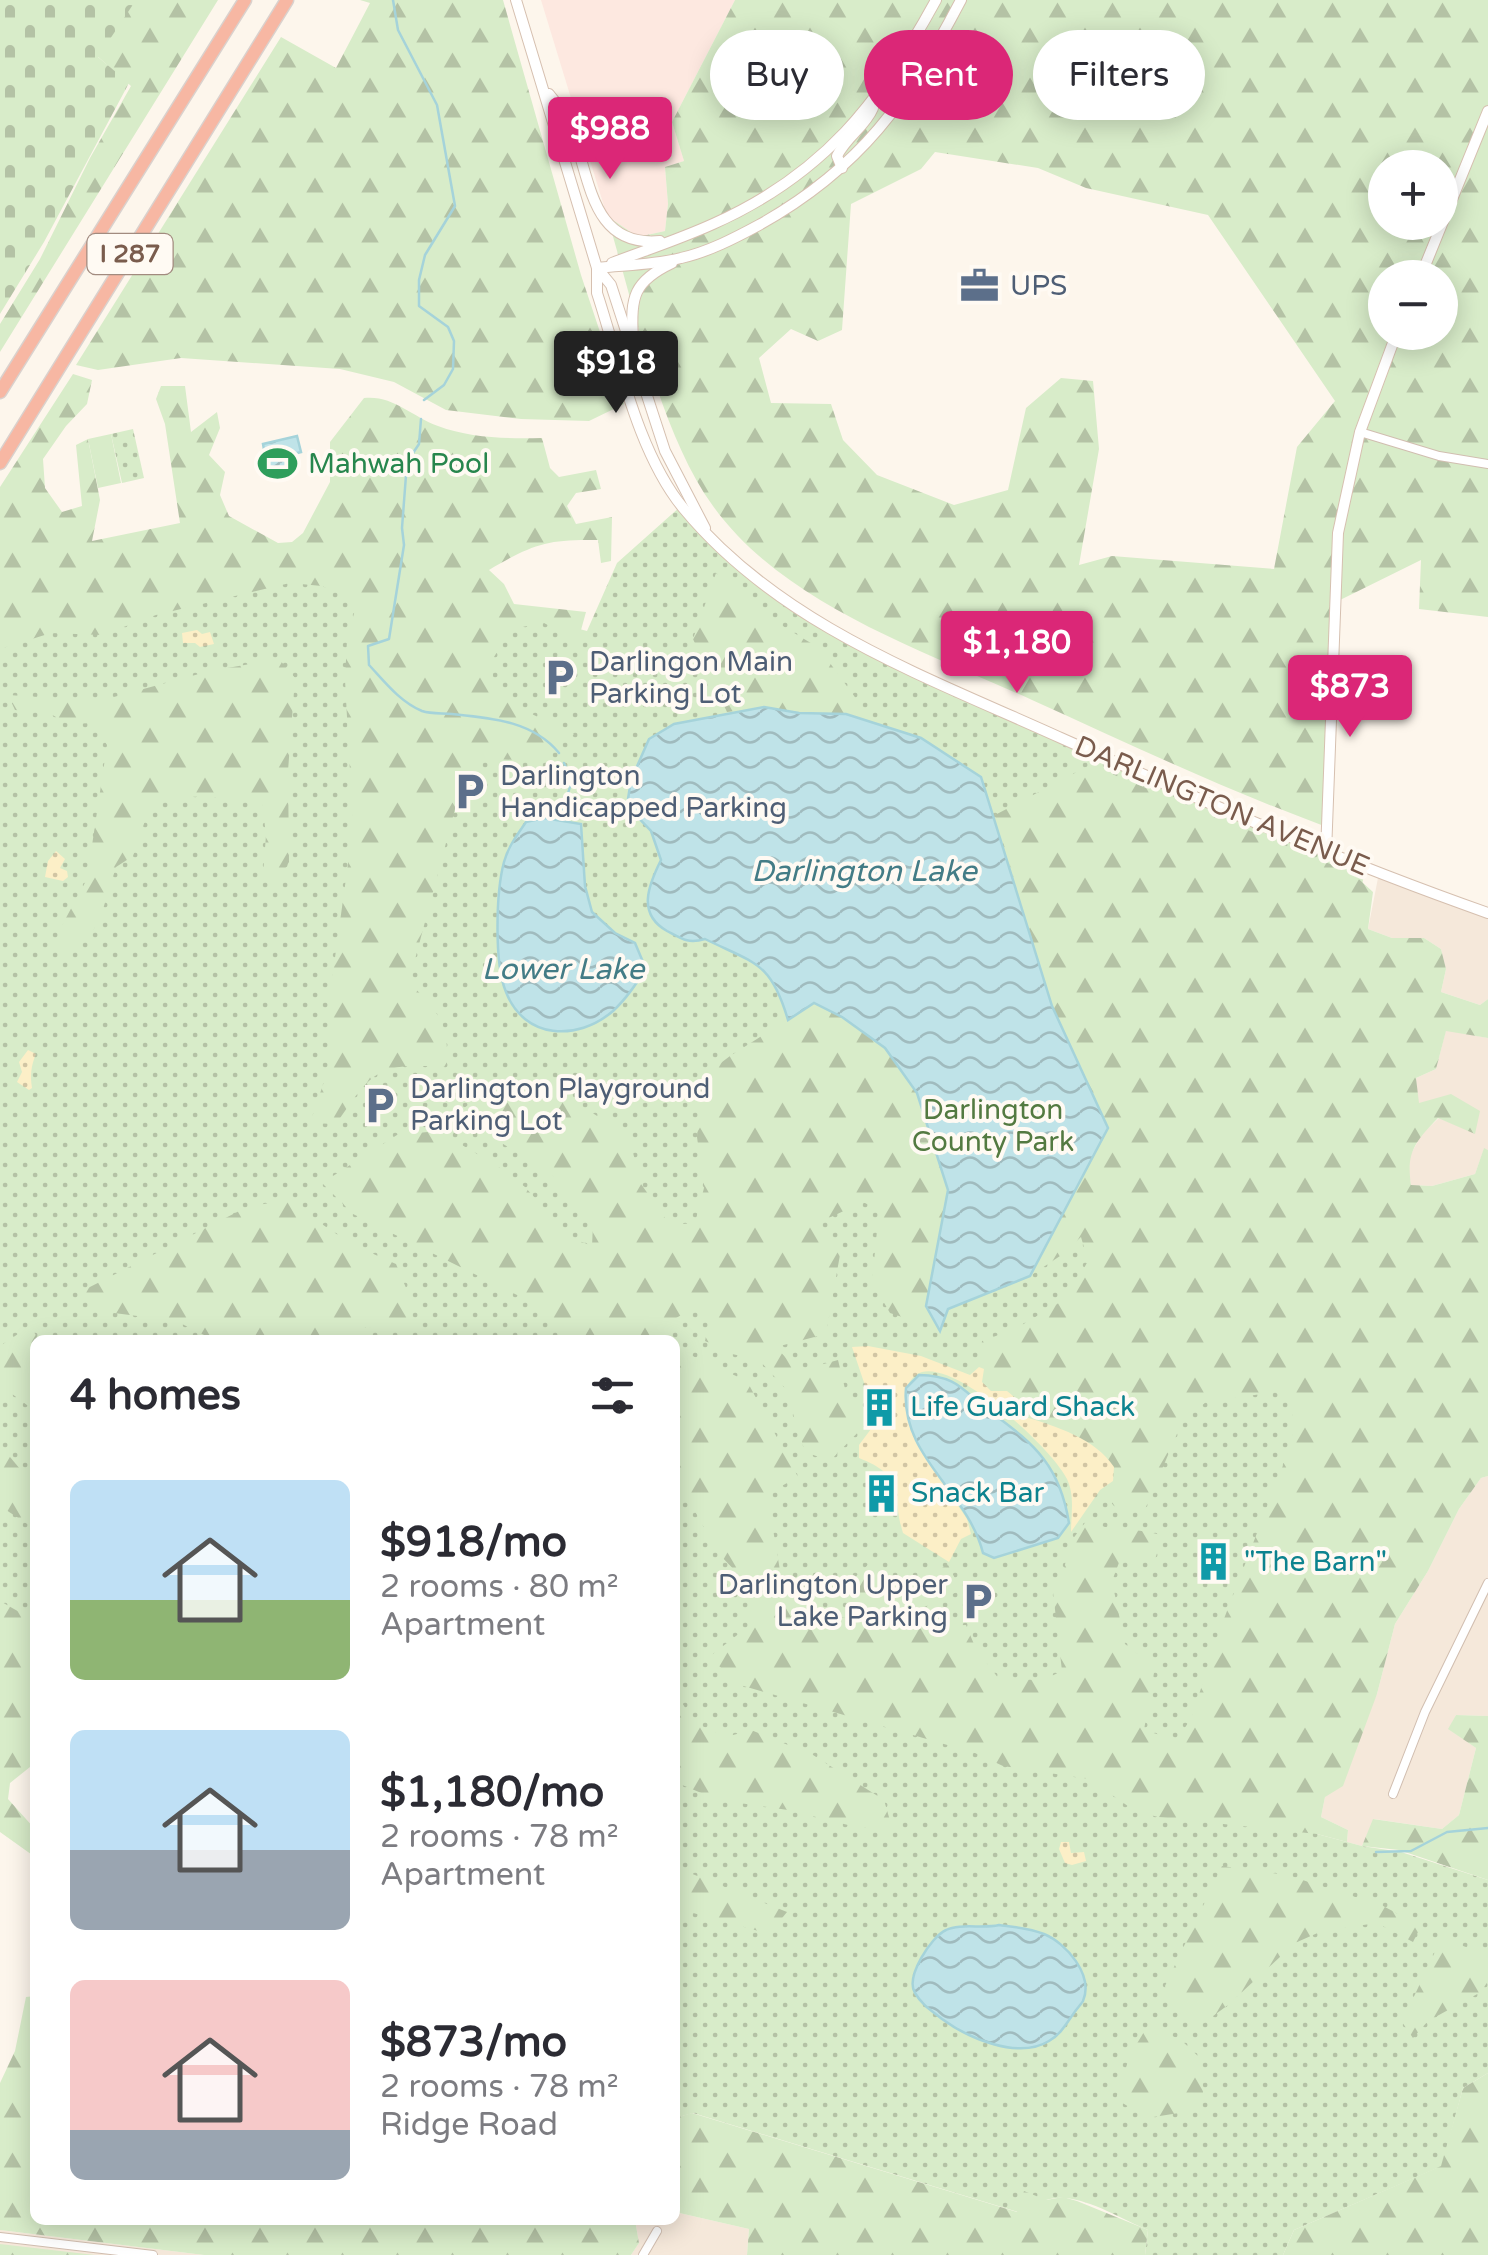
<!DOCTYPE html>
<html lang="en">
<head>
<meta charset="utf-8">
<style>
  body { margin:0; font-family:"Varela Round",sans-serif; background:#f7f7f7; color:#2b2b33; height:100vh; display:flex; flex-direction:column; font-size:38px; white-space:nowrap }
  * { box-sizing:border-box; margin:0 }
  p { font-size:32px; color:#7c7c81 }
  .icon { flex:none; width:55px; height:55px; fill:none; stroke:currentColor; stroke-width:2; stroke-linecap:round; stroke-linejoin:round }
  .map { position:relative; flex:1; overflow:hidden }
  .drawer { position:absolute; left:30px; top:1335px; width:650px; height:890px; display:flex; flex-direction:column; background:#fff; border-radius:15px; box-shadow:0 5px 25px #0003 }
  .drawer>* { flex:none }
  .hud { position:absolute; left:710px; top:30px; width:628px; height:90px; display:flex; gap:20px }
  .tools { position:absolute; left:1368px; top:150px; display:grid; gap:20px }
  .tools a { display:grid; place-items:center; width:90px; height:90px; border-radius:50%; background:#fff; box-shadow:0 5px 25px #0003; font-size:50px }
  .price { position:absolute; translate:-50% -85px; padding:0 22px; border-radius:10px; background:#db2777; color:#fff; font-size:32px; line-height:65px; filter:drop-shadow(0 2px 5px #0008) }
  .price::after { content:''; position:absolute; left:50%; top:60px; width:30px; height:22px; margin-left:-15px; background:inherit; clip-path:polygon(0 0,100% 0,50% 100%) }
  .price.current { background:#222; color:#fff }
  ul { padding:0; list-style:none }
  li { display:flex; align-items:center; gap:30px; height:250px; padding:0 40px }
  li span { display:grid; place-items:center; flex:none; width:280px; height:200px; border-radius:15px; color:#555 }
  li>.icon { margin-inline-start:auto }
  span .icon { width:120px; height:120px; fill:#fffc; stroke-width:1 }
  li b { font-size:42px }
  h2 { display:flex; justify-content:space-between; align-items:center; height:120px; padding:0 40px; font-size:42px }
  .pill { padding:0 35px; border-radius:45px; background:#fff; box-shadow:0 5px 25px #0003; font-size:35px; line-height:90px }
  .pill.current { background:#db2777; color:#fff }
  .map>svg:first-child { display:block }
</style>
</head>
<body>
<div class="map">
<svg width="1488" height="2255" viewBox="0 0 1488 2255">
  <defs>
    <pattern id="green-dots" width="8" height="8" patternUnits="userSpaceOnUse" patternTransform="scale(2.5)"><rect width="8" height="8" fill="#d8ecc9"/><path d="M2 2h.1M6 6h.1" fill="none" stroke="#b4c2a5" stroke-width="1.8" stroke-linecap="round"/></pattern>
    <pattern id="forest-firs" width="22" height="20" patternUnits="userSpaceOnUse" patternTransform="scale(2.5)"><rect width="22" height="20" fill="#d8ecc9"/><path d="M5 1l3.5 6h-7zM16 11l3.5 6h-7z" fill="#b4c2a5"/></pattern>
    <pattern id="sand-dots" width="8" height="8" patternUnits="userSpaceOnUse" patternTransform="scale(2.5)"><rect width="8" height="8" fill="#fcefc7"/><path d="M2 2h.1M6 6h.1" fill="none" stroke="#d1c5a4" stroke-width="1.8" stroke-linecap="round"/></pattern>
    <pattern id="cemetery-stones" width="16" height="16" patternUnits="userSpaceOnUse" patternTransform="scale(2.5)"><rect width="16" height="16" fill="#d8ecc9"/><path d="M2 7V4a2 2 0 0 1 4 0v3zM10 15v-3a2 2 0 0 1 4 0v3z" fill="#b4c2a5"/></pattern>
    <pattern id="water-waves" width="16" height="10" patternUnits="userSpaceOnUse" patternTransform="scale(2.5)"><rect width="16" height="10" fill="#bfe3e8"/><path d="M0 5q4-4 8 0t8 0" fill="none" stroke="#a0bbbe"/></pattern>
  </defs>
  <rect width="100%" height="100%" fill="#fdf6ec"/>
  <g fill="#f5e8da">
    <polygon points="1378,878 1488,918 1488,999 1480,1005 1441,992 1446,969 1441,949 1424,938 1392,938 1368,929"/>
    <polygon points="1446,1030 1488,1038 1488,1150 1484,1149 1475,1174 1432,1186 1411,1185 1407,1161 1422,1134 1439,1118 1475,1133 1418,1103 1416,1078 1436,1069"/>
    <polygon points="1488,1476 1488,1716 1456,1715 1449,1729 1476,1748 1459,1815 1442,1829 1374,1819 1362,1846 1347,1842 1348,1830 1321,1817 1325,1797 1377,1694 1395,1624 1428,1571 1459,1509 1481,1478"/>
    <polygon points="675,2212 749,2229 747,2255 631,2255 639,2243 635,2220 675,2220"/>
    <polygon points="0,2230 204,2255 0,2255"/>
  </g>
  <polygon fill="#fde8e0" points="541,0 735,0 672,122 684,161 665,167 668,204 665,231 638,237 607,216"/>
  <g fill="url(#green-dots)">
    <polygon points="133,429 144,478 122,483 111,434"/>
    <path d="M681 506 779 599 968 696 1365 868 1359 904 1317 1834 1362 1846 1401 1852 1488 1880V2073L1463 2088 1442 2166 1294 2230 1283 2255H1145L1148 2230C1123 2220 1092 2200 1064 2198 1048 2196 1032 2206 1018 2212L693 2113 675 2118V1340H35V1641L0 1624V639L238 576 425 588 587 631 617 563Z"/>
  </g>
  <g fill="url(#forest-firs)" fill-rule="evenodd">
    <polygon points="62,0 218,0 0,352 0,324 40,259 90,158 131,86 79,40"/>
    <polygon points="360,0 503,0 581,275 624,404 589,421 521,419 446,410 394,382 340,369 181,358 98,370 76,365 281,37 336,68 370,3"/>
    <path d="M735 0H1488V617L1419 609 1421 560 1336 602 1324 826C1224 789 1129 744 1032 700 925 651 784 605 713 506 659 431 634 305 607 216L638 237 665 231 668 204 665 167 684 161 672 122ZM935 152 1038 168 1086 188 1208 215 1335 401 1297 447 1274 569 1112 556 1079 565 1099 449 1093 381 1061 378 1026 408 1008 490 954 505 877 475 843 440 831 404 771 403 759 358 791 329 818 341 842 330 851 204 921 169ZM1385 168H1440V222H1385ZM1385 278H1440V332H1385Z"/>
    <path d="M73 374 92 380 87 404 66 426 43 459 45 488 62 512 82 506 76 445 88 439 100 500 92 541 180 523 165 424 156 399 161 386H185L191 432 217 412 220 428 209 455 225 472 220 495 229 516 278 543 292 542 303 533 330 482V442L364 398C393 395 411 416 438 426 470 438 508 439 542 438L550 468 559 477 596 470 601 489 576 493 567 506 576 524 612 517 611 561 601 563 598 540C547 539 533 544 489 570L504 584 514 604 586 612 578 641 544 623 511 629 494 657 492 687 519 708 574 734 541 761 473 758 459 794 409 982C437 1011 451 1023 446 1067 377 1063 374 1069 336 1124L310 1123 328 1070V1008L353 828 345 680 347 640 357 602 322 586 290 583 156 615 102 635 51 633 0 649V487Z"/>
    <polygon points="716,573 761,613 819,648 876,726 846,714 799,713 764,707 727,712 693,639"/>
    <path d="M279 659 295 678 288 771 289 862 277 882 263 875 266 835 262 802C233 798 176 791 150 806L133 856 116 867 99 922 76 952 58 949 60 929 87 879 107 745 93 723 68 724 49 713 15 710 8 695 99 701 210 671Z"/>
    <path d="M1090 765 1352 873 1373 892 1368 929 1392 938H1424L1441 949 1446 969 1441 992 1480 1005 1488 999V1038L1446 1031 1436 1069 1416 1078 1419 1103 1451 1094 1480 1111 1475 1134 1438 1118C1415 1142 1406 1152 1411 1185L1432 1186 1475 1174 1484 1148 1488 1150V1476L1481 1478 1459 1509 1428 1571 1395 1624 1377 1694 1343 1786 1325 1797 1321 1817 1348 1830 1347 1842 1317 1834 1158 1817 1135 1811 1089 1779 1003 1766 975 1753 740 1685 709 1657 750 1625 754 1603 742 1578 718 1553 675 1475V1348L747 1381 798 1477 767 1494 784 1594 816 1593 827 1614 850 1619 847 1585 873 1560 894 1583 915 1581 948 1565 961 1590 918 1610 920 1627 966 1625 976 1649 999 1679 1043 1680 1062 1671 1053 1592 1064 1570 1069 1544 1087 1520C1115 1535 1132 1525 1163 1536L1154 1562 1120 1560 1112 1581 1125 1644 1155 1667 1144 1730 1176 1740 1191 1719 1222 1624 1292 1442 1293 1406 1275 1392 1206 1402 1182 1422 1143 1514 1114 1506 1100 1490 1062 1428 1025 1416 1024 1405 1007 1391H991L982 1382 983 1369 979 1367 982 1341 1015 1329 1067 1298 1088 1261 1081 1237 1060 1256 1030 1276 1108 1128 1052 1006 995 815Z"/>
    <path d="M814 1003 842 1017 885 1048 917 1093 948 1190 923 1324 890 1313 872 1282 879 1210 863 1202 818 1223 841 1249 826 1334 776 1347 798 1371 838 1360 847 1397 867 1423 830 1461 805 1452 785 1388 759 1360 732 1354 705 1341 710 1318 692 1309 669 1322 664 1340H579L527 1300 353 1214 322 1183 397 1135 438 1131 496 1165 525 1187 570 1237 592 1246 593 1225 550 1173 455 1114C474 1101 509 1079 533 1084 564 1091 602 1120 629 1137L641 1184 670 1225 695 1223 704 1188 697 1137 701 1078 730 1056Z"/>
    <path d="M292 1199C323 1229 356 1247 396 1264L409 1295V1330L365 1327 359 1340H214L176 1321 91 1310 84 1290 247 1207Z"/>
    <polygon points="30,1326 39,1340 35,1340 35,1411 0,1385 0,1346"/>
    <polygon points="0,1445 35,1487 35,1529 0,1506"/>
    <polygon points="0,1601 35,1621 35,1763 10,1783 8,1799 35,1829 35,1857 0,1832"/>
    <polygon points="675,1692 695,1723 726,1737 751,1730 813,1755 884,1800 893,1831 852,1826 788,1810 718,1800 675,1782"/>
    <polygon points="1456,1715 1488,1716 1488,1880 1399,1850 1362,1846 1373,1819 1442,1829 1459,1815 1476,1748 1448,1729"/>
    <polygon points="1222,1866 1287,1875 1383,1906 1421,1926 1413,1942 1377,1923 1322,1931 1295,1943 1228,2005 1201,2025 1171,2006 1165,1986"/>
    <polygon points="675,1867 787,1912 769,1934 675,1908"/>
    <polygon points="1441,1939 1488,1954 1488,1981 1481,1992 1428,2021 1413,2038 1402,2022"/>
    <polygon points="35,1996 35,2220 635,2220 639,2243 631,2255 204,2255 0,2230 0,2083 15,2051 26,1997"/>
    <polygon points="1147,2027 1180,2039 1201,2059 1203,2093 1198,2110 1147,2118 1116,2099 1130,2055"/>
    <polygon points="1488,2073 1488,2255 1283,2255 1294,2230 1441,2166 1463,2088"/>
    <polygon points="692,2113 1017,2212 1024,2191 1046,2200 1063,2197 1077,2201 1148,2230 1145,2255 747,2255 749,2229 675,2212 675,2118"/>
    <polygon points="0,2244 95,2255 0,2255"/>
  </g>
  <g fill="url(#sand-dots)">
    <polygon points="197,630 202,634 210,632 214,644 200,647 195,643 183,643 182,633"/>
    <polygon points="56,851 65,859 60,868 67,871 68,877 63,881 45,877 48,861"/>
    <path d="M28 1050 36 1054C31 1066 30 1075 32 1088L29 1090 17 1082 22 1072 19 1062Z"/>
    <path d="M868 1346 921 1356 970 1375 979 1367 984 1369 982 1382 991 1391H1007L1024 1405 1025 1417C1056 1426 1096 1439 1114 1467L1113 1481 1100 1490 1071 1532C1071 1514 1075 1496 1067 1479 1052 1448 958 1362 922 1372 914 1374 910 1381 906 1388L922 1452 967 1519 971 1534 961 1539 949 1562 903 1533C891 1493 907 1477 859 1458V1445L877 1421 852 1347Z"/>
    <polygon points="1061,1842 1069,1842 1071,1853 1084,1852 1086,1861 1072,1865 1065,1863 1059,1849"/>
  </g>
  <polygon fill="url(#cemetery-stones)" points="0,0 136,0 98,57 129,83 44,242 0,314"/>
  <polygon fill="#d8ecc9" points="111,434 121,483 98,488 88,439"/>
  <g fill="url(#water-waves)" stroke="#a5d3da" stroke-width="2.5">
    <polygon points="297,436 301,452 286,456 290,473 269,478 263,444"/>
    <path d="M764 707 799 713 846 714 921 738 981 777 1052 1006 1108 1128 1030 1276 948 1309 940 1331 926 1306 948 1190 917 1093 885 1048 842 1017 814 1003 788 1020C771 962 756 964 705 939 688 944 682 939 667 931 637 914 648 886 661 860L651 831 631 810 628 799 631 780 649 739 674 724Z"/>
    <path d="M544 818 581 824 585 886 592 912 615 933 635 943 646 969C636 984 626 999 613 1011 577 1042 524 1039 506 992 494 963 496 892 504 862 508 847 517 835 526 822Z"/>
    <path d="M919 1375C960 1376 963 1392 992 1413 1036 1445 1060 1467 1069 1523L1058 1538 994 1558 983 1553C967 1490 900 1457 906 1388Z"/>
    <path d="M999 1925C1014 1927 1029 1928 1044 1934 1066 1943 1094 1975 1083 2001 1082 2003 1075 2011 1074 2013 1066 2024 1061 2034 1049 2041 1018 2060 968 2038 942 2019 932 2011 922 2005 915 1993 905 1977 931 1937 946 1930 960 1923 983 1929 999 1925Z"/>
  </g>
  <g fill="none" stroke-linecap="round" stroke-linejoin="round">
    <g stroke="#a5d3da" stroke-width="2.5">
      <polyline points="393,0 398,30 437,105 455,206 425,255 419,280 419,306 448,327 454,341 453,369 444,385 424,400"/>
      <path d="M421 419 419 444 407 462 402 528 404 545 389 639 368 646 369 665C384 681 400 702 422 711 431 714 442 713 452 714 491 718 533 721 559 753"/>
      <polyline points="560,820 572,780 564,763"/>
      <polyline points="1376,1852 1411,1851 1447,1832 1488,1828"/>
    </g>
    <defs>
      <g id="street">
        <polyline points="1360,432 1439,456 1488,464"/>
        <polyline points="1393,1794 1425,1712 1488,1583"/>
        <polyline points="0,2237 153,2255"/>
        <polyline points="643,2255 657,2231"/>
      </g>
      <g id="secondary">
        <path d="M516 0 597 268V293C619 360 638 454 684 509 781 626 927 677 1061 738 1202 801 1343 862 1488 913"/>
        <path d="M549 94C555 102 563 110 567 119 591 169 586 248 660 241"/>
        <path d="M842 168 837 156C846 137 865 127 873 108"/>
        <path d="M612 263C646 250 680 239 713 224 823 175 880 103 936 0"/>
        <path d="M597 268C625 265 654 265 681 258 708 252 735 238 759 225 861 168 908 101 961 0"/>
        <polyline points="598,269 611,285 665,451 705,528"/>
        <polyline points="1420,278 1488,111"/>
        <path d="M633 337C630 297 634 281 672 263"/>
        <polyline points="1326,853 1338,533 1360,432 1397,332"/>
      </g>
      <g id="highway">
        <polyline points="0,392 245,0"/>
        <polyline points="0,463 287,0"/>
      </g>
    </defs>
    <use href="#street" stroke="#d1beb0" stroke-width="10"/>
    <use href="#secondary" stroke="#d6c0b0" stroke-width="12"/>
    <use href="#highway" stroke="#dad1cd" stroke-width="15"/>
    <use href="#street" stroke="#fff" stroke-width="8"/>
    <use href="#secondary" stroke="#fff" stroke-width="10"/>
    <use href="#highway" stroke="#f7b7a3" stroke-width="12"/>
  </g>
  <defs>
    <symbol id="office-bare" viewBox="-9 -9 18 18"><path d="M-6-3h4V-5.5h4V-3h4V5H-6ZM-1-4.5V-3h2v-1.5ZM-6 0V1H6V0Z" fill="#5c6f8a" stroke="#fffaf3" stroke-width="2.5" paint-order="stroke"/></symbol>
    <symbol id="stadium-bare" viewBox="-9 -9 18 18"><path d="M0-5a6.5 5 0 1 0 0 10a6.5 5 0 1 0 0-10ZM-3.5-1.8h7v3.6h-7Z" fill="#2e9e5b" stroke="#fffaf3" stroke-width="2.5" paint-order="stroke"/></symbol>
    <symbol id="parking-bare" viewBox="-9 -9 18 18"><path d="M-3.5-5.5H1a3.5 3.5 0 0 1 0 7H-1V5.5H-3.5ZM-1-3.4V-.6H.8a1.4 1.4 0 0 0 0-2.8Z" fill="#5c6f8a" stroke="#fffaf3" stroke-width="2.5" paint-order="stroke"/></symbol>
    <symbol id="building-bare" viewBox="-9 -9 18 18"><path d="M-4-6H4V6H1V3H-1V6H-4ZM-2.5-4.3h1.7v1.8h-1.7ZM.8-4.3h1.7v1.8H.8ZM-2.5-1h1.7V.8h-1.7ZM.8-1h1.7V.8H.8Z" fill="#0f9aa8" stroke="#fffaf3" stroke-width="2.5" paint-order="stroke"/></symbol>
  </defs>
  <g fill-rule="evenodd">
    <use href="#office-bare" x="952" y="258" width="55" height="55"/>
    <use href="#stadium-bare" x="250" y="436" width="55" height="55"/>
    <use href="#parking-bare" x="532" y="650" width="55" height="55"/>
    <use href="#parking-bare" x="442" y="764" width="55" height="55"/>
    <use href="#parking-bare" x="352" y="1078" width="55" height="55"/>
    <use href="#building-bare" x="852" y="1380" width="55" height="55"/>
    <use href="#building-bare" x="854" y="1466" width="55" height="55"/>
    <use href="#building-bare" x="1186" y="1534" width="55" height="55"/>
    <use href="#parking-bare" x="950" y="1574" width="55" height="55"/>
  </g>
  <g text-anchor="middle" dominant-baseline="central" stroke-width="8" stroke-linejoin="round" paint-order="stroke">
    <rect fill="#fffaf3" stroke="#a28b7f" stroke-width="2.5" x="87.5" y="234" width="85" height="40" rx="8"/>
    <g font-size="25" font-weight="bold" fill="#7a5c4d">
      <text x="130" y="254">I 287</text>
    </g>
    <g font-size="28" fill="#4e5e75" stroke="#fffaf3" text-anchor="start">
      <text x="1010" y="286">UPS</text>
      <text x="589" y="662">Darlingon Main<tspan x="589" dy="32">Parking Lot</tspan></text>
      <text x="500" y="776">Darlington<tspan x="500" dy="32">Handicapped Parking</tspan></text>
      <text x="410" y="1089">Darlington Playground<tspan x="410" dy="32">Parking Lot</tspan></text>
      <text x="948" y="1585" text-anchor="end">Darlington Upper<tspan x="948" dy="32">Lake Parking</tspan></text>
    </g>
    <g font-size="28" fill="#27864d" stroke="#fffaf3" text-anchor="start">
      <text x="308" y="464">Mahwah Pool</text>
    </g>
    <g font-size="28" fill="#7a5c4d" stroke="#fffaf3">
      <text transform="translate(1222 806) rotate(23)">DARLINGTON AVENUE</text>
    </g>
    <g font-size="28" fill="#537a41" stroke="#fffaf3">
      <text x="993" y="1110">Darlington<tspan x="993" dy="32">County Park</tspan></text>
    </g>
    <g font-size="28" fill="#0d838f" stroke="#fffaf3" text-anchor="start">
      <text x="910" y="1407">Life Guard Shack</text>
      <text x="911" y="1493">Snack Bar</text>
      <text x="1244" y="1562">"The Barn"</text>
    </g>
    <g font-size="30" font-style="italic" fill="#437c86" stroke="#fffaf3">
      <text x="864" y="871">Darlington Lake</text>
      <text x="563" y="969">Lower Lake</text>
    </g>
  </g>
</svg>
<div class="tools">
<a>+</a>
<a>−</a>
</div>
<b class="price" style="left:610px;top:182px">$988</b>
<b class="price current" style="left:616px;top:416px">$918</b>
<b class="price" style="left:1017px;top:696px">$1,180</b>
<b class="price" style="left:1350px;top:740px">$873</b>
<div class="hud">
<a class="pill">Buy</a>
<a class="pill current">Rent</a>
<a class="pill">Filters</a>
</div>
<section class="drawer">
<h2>4 homes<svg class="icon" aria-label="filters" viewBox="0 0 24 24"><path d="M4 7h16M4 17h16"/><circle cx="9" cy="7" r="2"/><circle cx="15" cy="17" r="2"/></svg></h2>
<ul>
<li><span style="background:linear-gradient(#bfe0f5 60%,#8fb573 0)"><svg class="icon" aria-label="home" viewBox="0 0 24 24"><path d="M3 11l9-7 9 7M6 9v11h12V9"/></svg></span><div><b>$918/mo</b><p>2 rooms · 80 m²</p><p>Apartment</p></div></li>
<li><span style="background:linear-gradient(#bfe0f5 60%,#9aa5b1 0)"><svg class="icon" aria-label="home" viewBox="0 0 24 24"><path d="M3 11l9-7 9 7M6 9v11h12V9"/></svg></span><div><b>$1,180/mo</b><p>2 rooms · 78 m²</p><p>Apartment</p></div></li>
<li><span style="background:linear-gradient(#f6c9c9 75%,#9aa5b1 0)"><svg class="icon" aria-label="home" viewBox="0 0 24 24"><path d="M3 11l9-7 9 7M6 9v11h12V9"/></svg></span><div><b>$873/mo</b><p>2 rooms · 78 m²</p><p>Ridge Road</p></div></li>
</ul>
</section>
</div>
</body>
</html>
